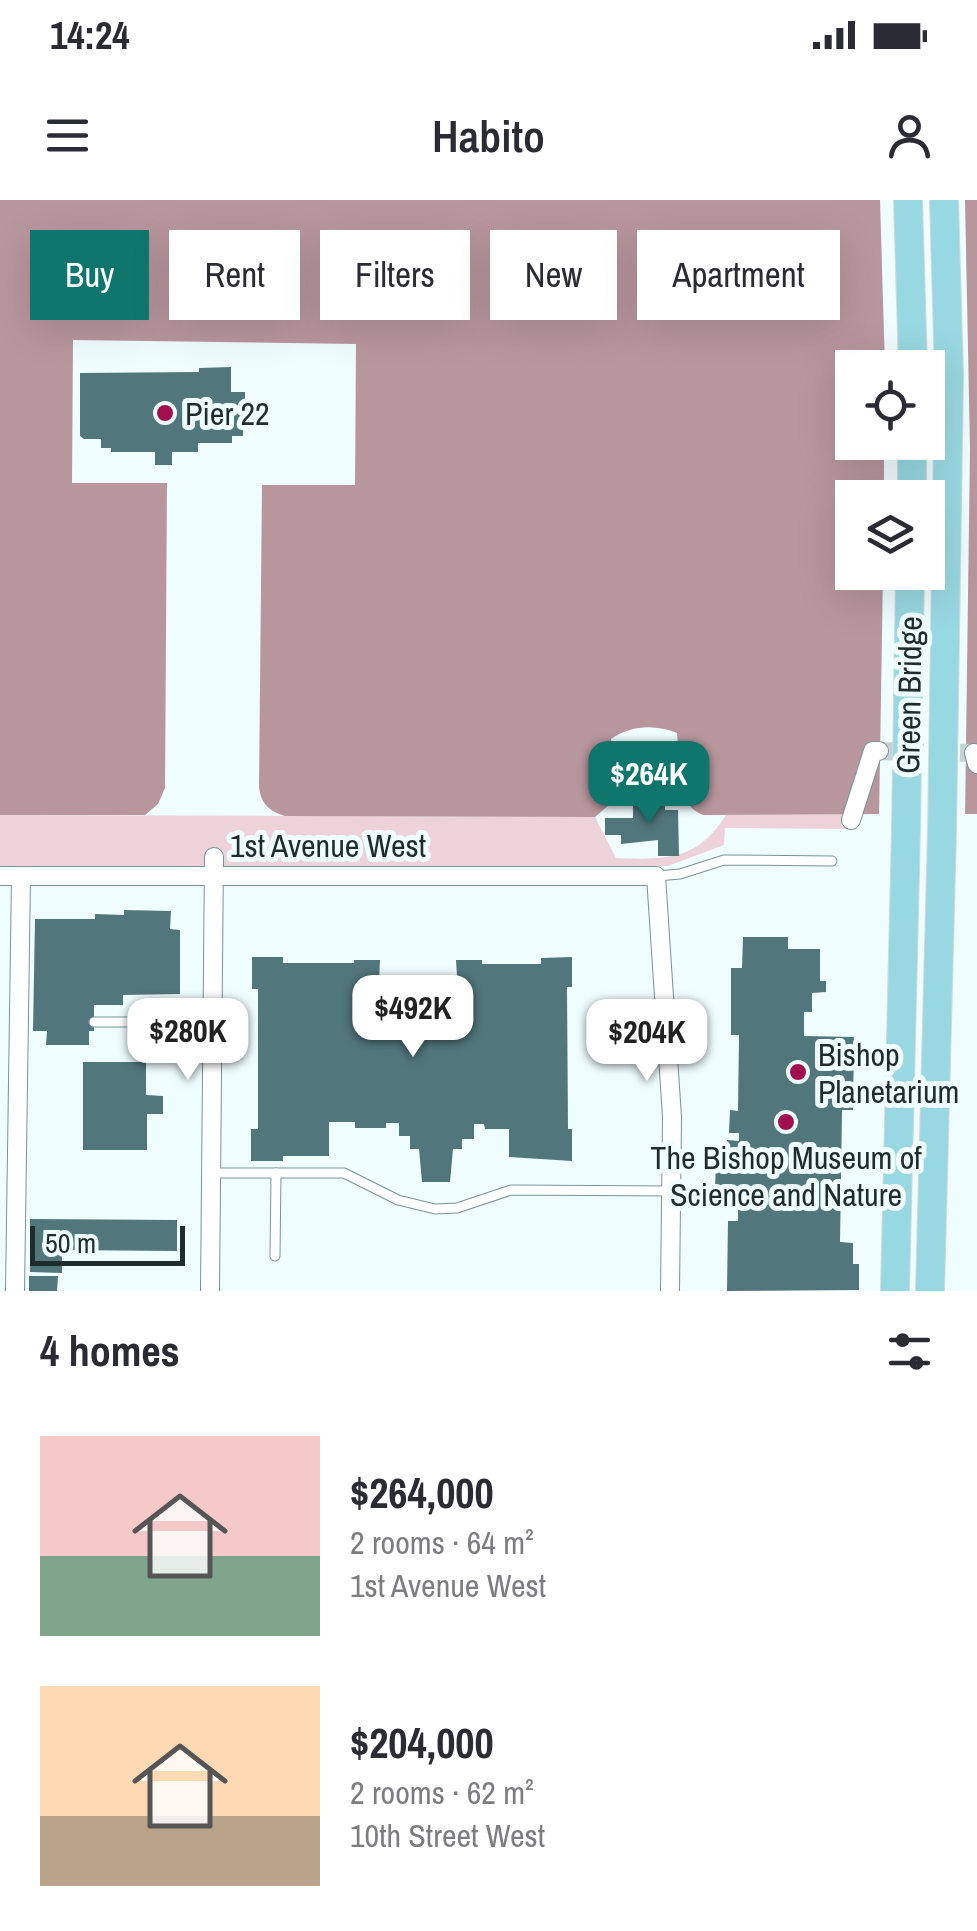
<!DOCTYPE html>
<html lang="en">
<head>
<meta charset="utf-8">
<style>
  body { margin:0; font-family:"Archivo Narrow",sans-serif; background:#f7f7f7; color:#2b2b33; height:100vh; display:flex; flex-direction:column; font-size:38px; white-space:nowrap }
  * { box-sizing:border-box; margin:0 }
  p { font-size:32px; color:#7c7c81 }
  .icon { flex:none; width:55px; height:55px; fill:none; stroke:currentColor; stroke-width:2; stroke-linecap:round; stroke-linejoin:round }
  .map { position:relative; height:1091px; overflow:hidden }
  .drawer { display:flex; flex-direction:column; background:#fff; flex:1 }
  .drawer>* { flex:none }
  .hud { position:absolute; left:30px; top:30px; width:918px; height:90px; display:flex; gap:20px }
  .fabs { position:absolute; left:835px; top:150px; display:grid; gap:20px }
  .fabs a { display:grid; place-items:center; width:110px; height:110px; border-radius:0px; background:#fff; box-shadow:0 10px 40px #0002; font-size:50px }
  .scale { position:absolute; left:30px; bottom:25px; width:155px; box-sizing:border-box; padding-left:10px; border:5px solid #1f2c2e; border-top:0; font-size:28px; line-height:35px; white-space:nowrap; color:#1f2c2e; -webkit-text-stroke:8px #effdff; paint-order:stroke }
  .price { position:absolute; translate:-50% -85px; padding:0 22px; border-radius:20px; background:#fff; color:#222; font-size:32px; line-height:65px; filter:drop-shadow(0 2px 5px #0008) }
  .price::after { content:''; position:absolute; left:50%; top:60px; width:30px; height:22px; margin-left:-15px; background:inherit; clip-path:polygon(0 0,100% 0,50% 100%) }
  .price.active { background:#0f766e; color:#fff }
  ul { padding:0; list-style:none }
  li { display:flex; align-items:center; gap:30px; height:250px; padding:0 40px }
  li span { display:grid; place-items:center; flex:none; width:280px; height:200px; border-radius:0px; color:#555 }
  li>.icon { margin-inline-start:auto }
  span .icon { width:120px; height:120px; fill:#fffc; stroke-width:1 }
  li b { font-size:42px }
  h2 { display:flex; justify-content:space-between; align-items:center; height:120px; padding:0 40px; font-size:42px }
  .tag { padding:0 35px; border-radius:0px; background:#fff; box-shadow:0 10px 40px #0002; font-size:35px; line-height:90px }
  .tag.active { background:#0f766e; color:#fff }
  .status { display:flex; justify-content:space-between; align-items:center; height:70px; padding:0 50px; background:#fff; direction:ltr }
  .status svg { height:28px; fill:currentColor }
  header { display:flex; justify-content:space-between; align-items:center; height:130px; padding:0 40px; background:#fff; font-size:45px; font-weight:600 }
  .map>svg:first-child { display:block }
</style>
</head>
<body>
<div class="status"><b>14:24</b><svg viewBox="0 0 49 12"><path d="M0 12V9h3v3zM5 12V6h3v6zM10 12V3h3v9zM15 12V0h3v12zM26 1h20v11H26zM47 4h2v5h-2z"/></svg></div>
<header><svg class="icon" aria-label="menu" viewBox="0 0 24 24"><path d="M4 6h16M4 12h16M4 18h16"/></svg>Habito<svg class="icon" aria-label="person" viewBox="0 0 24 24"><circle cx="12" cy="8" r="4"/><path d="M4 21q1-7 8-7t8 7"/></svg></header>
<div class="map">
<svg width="977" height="1091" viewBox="0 0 977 1091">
  <rect width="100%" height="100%" fill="#effdff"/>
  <path fill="#edd3d9" d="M871 576 863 605 849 629 725 628 724 645 668 666 0 675V615L595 617 616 658C666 660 698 660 726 615L839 614Z"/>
  <g fill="#b8969e" fill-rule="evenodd">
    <path d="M0 0H977V614H964L960 586H885L879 614 703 615C672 603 680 560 677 533 655 524 631 525 611 539L616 599 595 617 285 616C269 611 261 604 259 587L262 285H355L356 144 73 140 72 283H167L165 588 158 604 145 615H0ZM852 168H928V242H852ZM852 298H928V372H852Z"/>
    <polygon points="637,547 655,547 655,585 649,589 637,585"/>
  </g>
  <polygon fill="#effdff" points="880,0 965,0 970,248 965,619 959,616 956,591 889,591 883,615 879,619 883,373 928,372 928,298 884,297 884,243 928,242 928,168 885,167"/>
  <g fill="#51767c">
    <polygon points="231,167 231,192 245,192 245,199 249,199 249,227 243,227 243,236 232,236 232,243 198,243 198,252 172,252 172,265 155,265 155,252 111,252 111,248 101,248 101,239 84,239 80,236 80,173 199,172 199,168"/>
    <polygon points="665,598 665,610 678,610 679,656 658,656 658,640 621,644 621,635 605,635 605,618 633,618 633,599"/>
    <polygon points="124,710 171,711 170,729 180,730 180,794 123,795 123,805 94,805 94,831 89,831 89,845 46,845 47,831 33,831 35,719 95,719 95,714 124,715"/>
    <polygon points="743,737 788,737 788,749 820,749 820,781 826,781 826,792 812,793 812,812 804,812 804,836 854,837 853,910 842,910 840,1042 853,1043 853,1064 859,1064 859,1090 727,1091 728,1021 738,1021 738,1009 727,1009 727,992 715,991 716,958 727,958 727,940 739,941 739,933 729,933 730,910 738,911 739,835 731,835 731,768 742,768"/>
    <polygon points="252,757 283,757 283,763 354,763 354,760 380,760 378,808 399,808 399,793 437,793 437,808 459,808 456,760 482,760 482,764 541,764 541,758 572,757 572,787 567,787 568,929 572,929 572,961 509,957 509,929 485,929 484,924 474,924 474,939 462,939 462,949 453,949 450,982 422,982 419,949 410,949 410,936 399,936 399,923 386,923 386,928 355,928 355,922 329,922 329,956 283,956 283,961 251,961 251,929 258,929 258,789 252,789"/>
    <polygon points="83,862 146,862 146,895 163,896 163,914 147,914 147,950 83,950"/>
    <polygon points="30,1019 177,1020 177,1051 62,1050 62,1073 30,1072"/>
    <polygon points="29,1076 58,1076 57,1091 29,1091"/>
  </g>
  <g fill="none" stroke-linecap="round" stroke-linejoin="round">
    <polyline stroke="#c5d3d5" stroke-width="18" stroke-dasharray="18 9" stroke-linecap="butt" points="879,551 974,553"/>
    <defs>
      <g id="lane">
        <polyline points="657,676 680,674 724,660 832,661"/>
        <polyline points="94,822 212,822"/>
        <polyline points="211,973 344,973 398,1000 435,1009 457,1008 511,990 672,991"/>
        <polyline points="275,1056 276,973"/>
      </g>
      <g id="street">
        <polyline points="974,553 977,564"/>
        <polyline points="851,620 873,551 879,551"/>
        <polyline points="0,676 656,676 672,917 670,1091"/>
        <polyline points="15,1091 21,676"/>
        <polyline points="210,1091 214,657"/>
      </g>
      <g id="primary">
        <polyline points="908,0 913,168"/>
        <polyline points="912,298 912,242"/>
        <polyline points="895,1091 906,629"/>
        <polyline points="930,1091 942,631"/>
      </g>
    </defs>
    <use href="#lane" stroke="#76959a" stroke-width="11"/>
    <use href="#street" stroke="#76959a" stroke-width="20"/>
    <use href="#primary" stroke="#d7d9d9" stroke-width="30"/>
    <use href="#lane" stroke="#fff" stroke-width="9"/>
    <use href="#street" stroke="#fff" stroke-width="18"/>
    <use href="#primary" stroke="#98d8e2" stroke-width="28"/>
    <defs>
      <g id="primary-bridge">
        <polyline points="906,629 910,372"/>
        <polyline points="942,631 949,174 944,0"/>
      </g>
    </defs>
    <use href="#primary-bridge" stroke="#d7d9d9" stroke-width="30" stroke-linecap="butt"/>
    <use href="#primary-bridge" stroke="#98d8e2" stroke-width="28"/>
  </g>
  <g fill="#a31051" stroke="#effdff" stroke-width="4">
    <circle cx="165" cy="213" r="10"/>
    <circle cx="798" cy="872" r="10"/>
    <circle cx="786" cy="922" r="10"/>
  </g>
  <g text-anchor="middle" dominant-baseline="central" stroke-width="10" stroke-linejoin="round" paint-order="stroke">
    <g font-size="32" fill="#1f2c2e" stroke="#effdff" text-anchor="start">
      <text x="185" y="213">Pier 22</text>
      <text x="818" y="854">Bishop<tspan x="818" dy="37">Planetarium</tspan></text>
      <text x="786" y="957" text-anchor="middle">The Bishop Museum of<tspan x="786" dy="37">Science and Nature</tspan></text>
    </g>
    <g font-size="32" fill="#1f2c2e" stroke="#effdff">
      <text transform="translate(909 495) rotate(-89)">Green Bridge</text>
      <text x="328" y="645">1st Avenue West</text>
    </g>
  </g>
</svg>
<div class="fabs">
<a><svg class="icon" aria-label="locate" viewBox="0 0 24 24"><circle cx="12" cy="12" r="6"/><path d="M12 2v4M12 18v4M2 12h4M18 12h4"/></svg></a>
<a><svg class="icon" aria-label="layers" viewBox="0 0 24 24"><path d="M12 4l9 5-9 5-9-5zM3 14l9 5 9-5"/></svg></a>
</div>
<div class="scale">50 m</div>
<b class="price active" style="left:649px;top:626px">$264K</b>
<b class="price" style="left:413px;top:860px">$492K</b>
<b class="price" style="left:188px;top:883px">$280K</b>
<b class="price" style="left:647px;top:884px">$204K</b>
<div class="hud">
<a class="tag active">Buy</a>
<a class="tag">Rent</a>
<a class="tag">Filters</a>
<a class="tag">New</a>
<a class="tag">Apartment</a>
</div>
</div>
<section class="drawer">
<h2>4 homes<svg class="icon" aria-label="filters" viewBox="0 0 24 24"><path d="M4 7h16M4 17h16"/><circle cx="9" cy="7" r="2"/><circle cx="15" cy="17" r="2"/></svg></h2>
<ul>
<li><span style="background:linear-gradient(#f6c9c9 60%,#7fa58c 0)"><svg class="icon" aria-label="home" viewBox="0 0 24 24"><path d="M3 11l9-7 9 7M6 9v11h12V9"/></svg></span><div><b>$264,000</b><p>2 rooms · 64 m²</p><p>1st Avenue West</p></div></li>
<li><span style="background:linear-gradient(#ffd9b3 65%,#b9a48a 0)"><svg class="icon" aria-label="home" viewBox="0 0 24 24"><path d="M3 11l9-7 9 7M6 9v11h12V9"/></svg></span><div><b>$204,000</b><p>2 rooms · 62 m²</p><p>10th Street West</p></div></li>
</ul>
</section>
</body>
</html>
